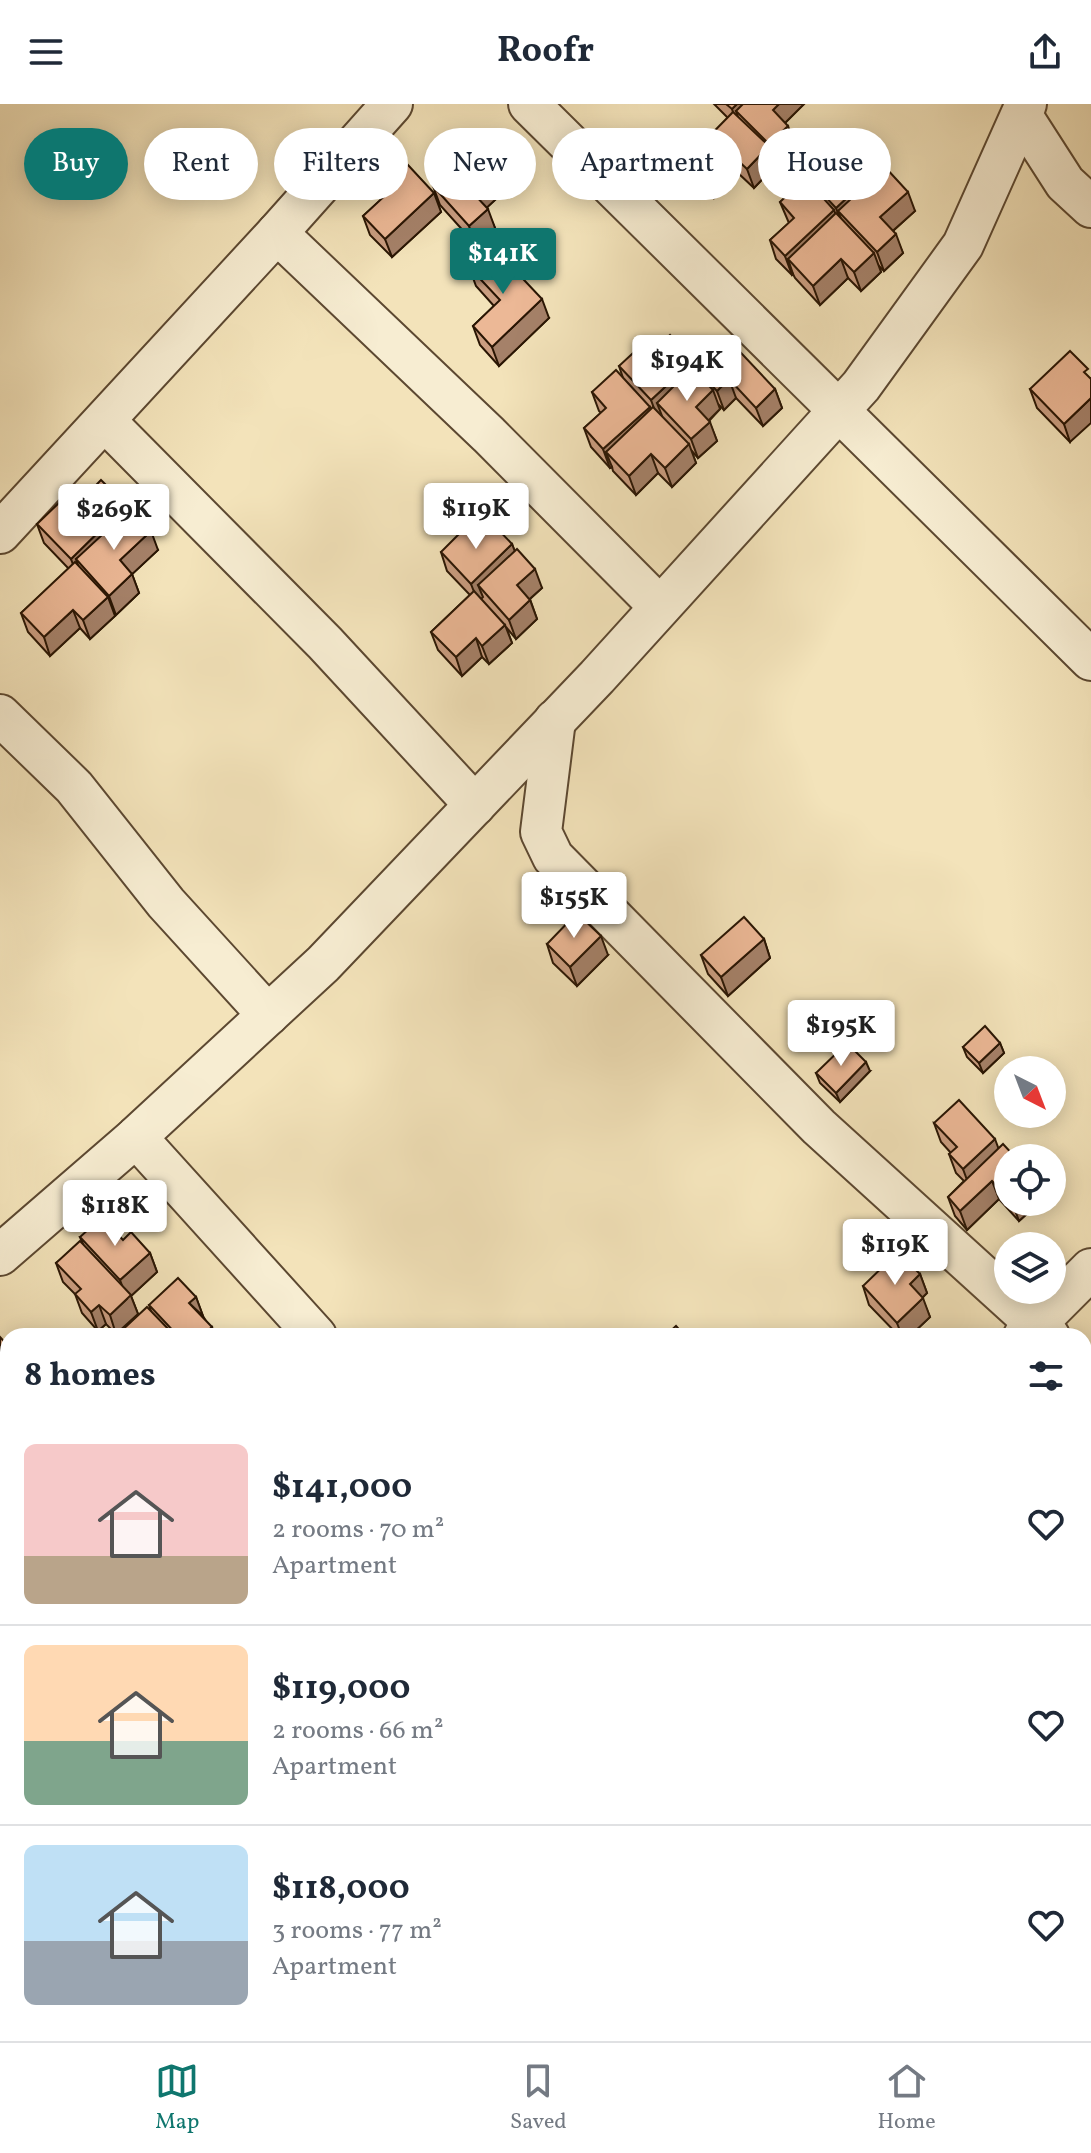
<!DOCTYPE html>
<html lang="en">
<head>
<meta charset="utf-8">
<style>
  body { margin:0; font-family:Vollkorn,serif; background:#f6f6f7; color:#1f2937; height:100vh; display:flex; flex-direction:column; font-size:30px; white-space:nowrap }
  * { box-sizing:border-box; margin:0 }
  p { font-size:26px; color:#747a83 }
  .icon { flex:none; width:44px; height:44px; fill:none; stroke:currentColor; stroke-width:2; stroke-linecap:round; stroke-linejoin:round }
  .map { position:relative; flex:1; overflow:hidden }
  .details { position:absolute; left:0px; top:1224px; width:1092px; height:714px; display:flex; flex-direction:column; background:#fff; border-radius:24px 24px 0 0; box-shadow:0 4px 20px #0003 }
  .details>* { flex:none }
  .banner { position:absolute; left:24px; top:24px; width:1044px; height:72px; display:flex; gap:16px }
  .needle { width:52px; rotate:138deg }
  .buttons { position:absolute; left:994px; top:952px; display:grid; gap:16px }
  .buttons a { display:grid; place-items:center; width:72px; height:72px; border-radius:50%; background:#fff; box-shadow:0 4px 20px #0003; font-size:40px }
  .price { position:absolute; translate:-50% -68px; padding:0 18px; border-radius:8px; background:#fff; color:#222; font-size:26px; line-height:52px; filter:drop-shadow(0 2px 4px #0008) }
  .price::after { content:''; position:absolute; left:50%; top:48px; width:24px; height:18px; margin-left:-12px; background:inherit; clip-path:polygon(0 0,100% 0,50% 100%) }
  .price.current { background:#0f766e; color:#fff }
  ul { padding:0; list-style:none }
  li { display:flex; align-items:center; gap:24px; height:200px; padding:0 24px }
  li+li { border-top:2px solid #e0e1e3 }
  li span { display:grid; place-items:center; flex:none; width:224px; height:160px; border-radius:12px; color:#555 }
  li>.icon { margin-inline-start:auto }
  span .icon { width:96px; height:96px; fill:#fffc; stroke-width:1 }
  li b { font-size:34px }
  h2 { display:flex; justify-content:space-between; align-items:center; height:96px; padding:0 24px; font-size:34px }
  .chip { padding:0 28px; border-radius:36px; background:#fff; box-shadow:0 4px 20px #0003; font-size:28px; line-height:72px }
  .chip.current { background:#0f766e; color:#fff }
  header { display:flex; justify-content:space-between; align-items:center; height:104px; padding:0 24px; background:#fff; font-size:36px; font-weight:700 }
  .tabs { display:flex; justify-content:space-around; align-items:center; height:112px; border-top:2px solid #e0e1e3; background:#fff; font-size:22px; color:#747a83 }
  .tabs a { display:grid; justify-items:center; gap:4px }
  .tabs .current { color:#0f766e }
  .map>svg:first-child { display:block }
</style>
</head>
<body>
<header><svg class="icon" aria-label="menu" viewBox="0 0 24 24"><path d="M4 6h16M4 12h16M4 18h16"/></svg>Roofr<svg class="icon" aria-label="share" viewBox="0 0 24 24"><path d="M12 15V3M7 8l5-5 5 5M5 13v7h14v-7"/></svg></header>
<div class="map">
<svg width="1091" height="1937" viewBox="0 0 1091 1937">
  <rect width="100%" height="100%" fill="#f3e3ba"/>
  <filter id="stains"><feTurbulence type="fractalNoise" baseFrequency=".0025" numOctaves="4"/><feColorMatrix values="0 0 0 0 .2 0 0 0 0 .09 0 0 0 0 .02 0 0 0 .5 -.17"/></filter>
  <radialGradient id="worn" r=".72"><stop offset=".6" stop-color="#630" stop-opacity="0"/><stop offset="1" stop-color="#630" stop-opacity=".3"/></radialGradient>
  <polygon fill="#bfc38d" stroke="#746c48" stroke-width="2" points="0,1593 8,1595 8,1930 307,1930 300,1937 0,1937"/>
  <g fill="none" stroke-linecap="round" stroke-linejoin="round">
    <defs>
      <g id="minor">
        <polyline points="529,0 1091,556"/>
        <polyline points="1022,12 1065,79 1091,103"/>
        <polyline points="277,129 489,331 660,503"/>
        <polyline points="105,317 325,539 475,701"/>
        <polyline points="0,429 277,129 392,0"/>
        <polyline points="0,611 74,683 166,799 268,911"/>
        <polyline points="555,616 541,728 553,753 819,1023 1049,1232"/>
        <polyline points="136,1033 316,1232"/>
        <polyline points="0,1151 136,1033 323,860 597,573 861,282 963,141 1026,0"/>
        <polyline points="1024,1232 1091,1165"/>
        <polyline points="1084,1268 1091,1275"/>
        <polyline points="1084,1908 1091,1901"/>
        <polyline points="1019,1930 1026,1937"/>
        <polyline points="336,1937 343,1930"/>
        <polyline points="1055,1937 1062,1930"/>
      </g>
    </defs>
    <use href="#minor" stroke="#5c4831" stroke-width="44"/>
    <use href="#minor" stroke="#f7edd2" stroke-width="40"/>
  </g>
  <g fill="#cb9e81" stroke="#291503" stroke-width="2">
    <polygon points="714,0 804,0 785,19 795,40 776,59 774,57 776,61 754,84 739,70 714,94 694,74 687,55 728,14"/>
    <polygon points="880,63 881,66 915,107 893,127 903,149 884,167 878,161 881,168 861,187 848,174 820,201 795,174 793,170 792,171 776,155 770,136 789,119 780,98 808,77 806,72"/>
    <polygon points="372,68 434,89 441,108 392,153 370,131 363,112 384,93 379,87"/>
    <polygon points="433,82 509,83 486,104 495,124 476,141 440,101"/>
    <polygon points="469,163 549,214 499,262 480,241 473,222 494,202 476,182"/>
    <polygon points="653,247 693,257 695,262 775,285 782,304 763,322 736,294 724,306 718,300 720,305 709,317 717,337 698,354 691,346 696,359 672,383 658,369 636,391 613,367 612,363 610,364 591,343 584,324 601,309 599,307 592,288 623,274 619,262"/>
    <polygon points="1091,274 1070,338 1037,304 1030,285"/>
    <polygon points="126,401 128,407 158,446 132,470 139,489 116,511 114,508 115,512 90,535 80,524 50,552 28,528 21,509 69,465 44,439 37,420 71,407"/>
    <polygon points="474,434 512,440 515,448 542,484 530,495 537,515 516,535 506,523 512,539 489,560 482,553 462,572 438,546 431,528 470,491 447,467 441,448"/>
    <polygon points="764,835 770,854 728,892 708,870 701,851"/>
    <polygon points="547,840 608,851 577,882 553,859"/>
    <polygon points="1000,939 1004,949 983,969 967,953 963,943"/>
    <polygon points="870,967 840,998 820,979 816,969"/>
    <polygon points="934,1019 999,1045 1008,1054 1008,1098 1040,1098 1019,1117 999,1095 967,1126 955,1112 948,1093 964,1077 956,1069 949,1050 951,1049 941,1038"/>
    <polygon points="80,1133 123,1136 150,1149 157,1168 131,1192 138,1210 116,1230 106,1220 98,1227 82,1209 75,1190 63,1178 56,1159 83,1140"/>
    <polygon points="920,1170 927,1189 922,1194 930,1213 910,1232 899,1232 869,1201 863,1182"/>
    <polygon points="196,1193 203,1212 215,1232 118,1232 118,1230 151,1207 149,1201"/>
    <polygon points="1084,1566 1091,1573 1091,1637 1084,1630"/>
  </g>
  <g fill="#a58169" stroke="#291503" stroke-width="2">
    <polygon points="737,0 762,0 736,7 741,22 738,24 732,5"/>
    <polygon points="779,0 804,0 779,25 773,6"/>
    <polygon points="788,22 795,40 776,59 769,40"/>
    <polygon points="769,42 776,61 754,84 747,65"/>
    <polygon points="732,51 739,70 714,94 708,76"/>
    <polygon points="880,63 887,82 838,107 844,122 843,123 836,104"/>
    <polygon points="502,64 509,83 481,109 474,90"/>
    <polygon points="908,88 915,107 887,132 880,113"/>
    <polygon points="434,89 441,108 392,153 385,135"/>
    <polygon points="488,105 495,124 476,141 469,122"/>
    <polygon points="834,106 841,125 788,155 793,170 792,171 785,152"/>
    <polygon points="896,130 903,149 884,167 877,148"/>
    <polygon points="874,149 881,168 861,187 854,168"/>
    <polygon points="841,155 848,174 820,201 813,182"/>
    <polygon points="542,195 549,214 499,262 492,243"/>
    <polygon points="693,257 697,266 694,263 699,277 657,299 662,312 658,315 651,296"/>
    <polygon points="729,275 736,294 724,306 717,287"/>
    <polygon points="775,285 782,304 763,322 756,304"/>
    <polygon points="713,286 720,305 703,322 696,303"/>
    <polygon points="1091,294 1091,319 1070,338 1064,320"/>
    <polygon points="650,303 657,322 606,348 612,363 610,364 603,345"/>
    <polygon points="710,318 717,337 698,354 691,335"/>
    <polygon points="689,340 696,359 672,383 665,364"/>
    <polygon points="651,350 658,369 636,391 629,372"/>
    <polygon points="126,401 133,420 76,455 81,470 78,474 71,455"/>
    <polygon points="151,427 158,446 127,475 120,456"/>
    <polygon points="512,440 519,458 478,481 483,493 478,498 471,480"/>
    <polygon points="535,465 542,484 524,500 517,481"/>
    <polygon points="132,470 139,489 116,511 109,492"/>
    <polygon points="108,493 115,512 90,535 83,516"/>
    <polygon points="530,496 537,515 516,535 509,516"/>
    <polygon points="73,506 80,524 50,552 44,533"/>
    <polygon points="505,521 512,539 489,560 482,542"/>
    <polygon points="476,534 482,553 462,572 456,553"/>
    <polygon points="601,832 608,851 577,882 570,863"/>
    <polygon points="764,835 770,854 728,892 721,873"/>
    <polygon points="1000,939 1004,949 983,969 979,959"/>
    <polygon points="866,958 870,967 840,998 836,989"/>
    <polygon points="995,1035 1002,1054 970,1084 963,1065"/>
    <polygon points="992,1077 999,1095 967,1126 960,1107"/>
    <polygon points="1012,1098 1040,1098 1019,1117"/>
    <polygon points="150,1149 157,1168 131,1192 138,1210 116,1230 110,1211 127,1195 120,1176"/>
    <polygon points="920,1170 927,1189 917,1199 910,1180"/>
    <polygon points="196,1193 203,1212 189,1199"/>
    <polygon points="923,1194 930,1213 910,1232 902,1232 897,1219"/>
    <polygon points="99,1201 106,1220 98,1227 91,1208"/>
    <polygon points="212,1223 215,1232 201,1232"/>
    <polygon points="8,1291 8,1316 0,1324 0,1298"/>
    <polygon points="1088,1749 1091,1758 1091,1771 1084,1778 1084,1752"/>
    <polygon points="1085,1784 1091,1800 1091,1804 1084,1810 1084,1785"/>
  </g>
  <g fill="#ecb896" stroke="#291503" stroke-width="2">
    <polygon points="726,0 737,0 732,5"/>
    <polygon points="743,0 779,0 773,6 788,22 769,40 736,7"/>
    <polygon points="733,8 769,42 747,65 732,51 708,76 687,55"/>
    <polygon points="480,39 502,64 474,90 488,105 469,122 433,82"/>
    <polygon points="861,44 880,63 836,104 806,72 822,56 834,69"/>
    <polygon points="395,47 434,89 385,135 363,112 390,87 372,68"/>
    <polygon points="885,63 908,88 880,113 896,130 877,148 838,107"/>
    <polygon points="805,74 834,106 785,152 770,136 794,114 780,98"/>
    <polygon points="836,109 874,149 854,168 841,155 813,182 788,155"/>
    <polygon points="492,142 542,195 492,243 473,222 500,196 469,163"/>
    <polygon points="670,231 693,257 651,296 619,262 645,238 653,247"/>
    <polygon points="726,233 775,285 756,304 729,275 717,287 694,263"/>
    <polygon points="1070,247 1088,265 1084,268 1091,275 1091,294 1064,320 1030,285"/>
    <polygon points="692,264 713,286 696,303 710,318 691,335 657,299"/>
    <polygon points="616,266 650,303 603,345 584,324 606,304 592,288"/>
    <polygon points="653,303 689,340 665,364 651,350 629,372 606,348"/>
    <polygon points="101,376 126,401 71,455 37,420 61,397 71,407"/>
    <polygon points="130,405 151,427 120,456 132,470 109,492 76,455"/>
    <polygon points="490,417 512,440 471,480 441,448 464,425 474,434"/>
    <polygon points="517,445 535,465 517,481 530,496 509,516 478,481"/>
    <polygon points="75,458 108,493 83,516 73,506 44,533 21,509"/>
    <polygon points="474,487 505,521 482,542 476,534 456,553 431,528"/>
    <polygon points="577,809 601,832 570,863 547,840"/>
    <polygon points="744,813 764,835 721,873 701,851"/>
    <polygon points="985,922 1000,939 979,959 963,943"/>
    <polygon points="847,939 866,958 836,989 816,969"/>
    <polygon points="959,996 995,1035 963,1065 949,1050 957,1043 934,1019"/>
    <polygon points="1003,1040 1016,1054 1008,1054 1008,1094 992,1077 960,1107 948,1093"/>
    <polygon points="102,1113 123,1136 131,1128 150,1149 120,1176 80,1133"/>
    <polygon points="80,1137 131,1191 110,1211 99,1201 91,1208 75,1190 81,1185 56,1159"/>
    <polygon points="898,1148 920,1170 910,1180 923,1194 897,1219 863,1182"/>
    <polygon points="178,1174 196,1193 189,1199 212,1223 201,1232 178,1232 149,1201"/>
    <polygon points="147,1203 175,1232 119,1232 118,1230"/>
    <polygon points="676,1222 685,1232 665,1232"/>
    <polygon points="0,1233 8,1242 8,1285 0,1276"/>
    <polygon points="0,1279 8,1288 8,1291 0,1298"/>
    <polygon points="1084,1566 1091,1573 1091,1626 1084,1618"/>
    <polygon points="1084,1727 1091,1735 1091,1753 1088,1749 1084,1752"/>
  </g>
  <rect width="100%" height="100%" filter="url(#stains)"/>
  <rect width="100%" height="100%" fill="url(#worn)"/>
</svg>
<div class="buttons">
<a><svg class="needle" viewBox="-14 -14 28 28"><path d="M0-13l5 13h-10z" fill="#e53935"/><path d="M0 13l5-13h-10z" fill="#747a83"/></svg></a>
<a><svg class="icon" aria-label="locate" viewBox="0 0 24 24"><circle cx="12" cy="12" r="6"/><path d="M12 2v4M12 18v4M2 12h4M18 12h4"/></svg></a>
<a><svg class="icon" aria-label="layers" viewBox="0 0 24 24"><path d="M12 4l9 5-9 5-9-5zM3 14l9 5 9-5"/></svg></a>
</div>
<b class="price current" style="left:503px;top:192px">$141K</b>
<b class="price" style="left:687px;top:299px">$194K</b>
<b class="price" style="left:476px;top:447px">$119K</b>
<b class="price" style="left:114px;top:448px">$269K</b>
<b class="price" style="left:574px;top:836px">$155K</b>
<b class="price" style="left:841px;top:964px">$195K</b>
<b class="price" style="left:115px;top:1144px">$118K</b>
<b class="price" style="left:895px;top:1183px">$119K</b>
<div class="banner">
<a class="chip current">Buy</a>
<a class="chip">Rent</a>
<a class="chip">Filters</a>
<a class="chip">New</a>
<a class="chip">Apartment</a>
<a class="chip">House</a>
</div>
<section class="details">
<h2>8 homes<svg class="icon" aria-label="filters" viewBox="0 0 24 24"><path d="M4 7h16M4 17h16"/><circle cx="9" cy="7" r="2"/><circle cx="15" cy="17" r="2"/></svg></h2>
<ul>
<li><span style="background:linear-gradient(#f6c9c9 70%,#b9a48a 0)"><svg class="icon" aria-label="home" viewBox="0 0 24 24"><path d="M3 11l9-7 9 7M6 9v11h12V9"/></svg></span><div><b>$141,000</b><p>2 rooms · 70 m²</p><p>Apartment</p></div><svg class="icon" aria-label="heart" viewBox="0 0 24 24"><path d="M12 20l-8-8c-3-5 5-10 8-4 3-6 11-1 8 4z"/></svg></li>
<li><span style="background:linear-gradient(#ffd9b3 60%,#7fa58c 0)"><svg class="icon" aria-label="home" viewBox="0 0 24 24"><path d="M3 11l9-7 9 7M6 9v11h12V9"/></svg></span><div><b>$119,000</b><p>2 rooms · 66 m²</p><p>Apartment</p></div><svg class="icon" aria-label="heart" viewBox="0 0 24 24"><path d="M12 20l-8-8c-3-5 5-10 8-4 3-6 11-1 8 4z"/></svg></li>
<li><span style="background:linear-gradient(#bfe0f5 60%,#9aa5b1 0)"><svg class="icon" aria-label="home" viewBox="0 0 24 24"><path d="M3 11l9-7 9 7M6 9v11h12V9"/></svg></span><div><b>$118,000</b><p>3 rooms · 77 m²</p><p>Apartment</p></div><svg class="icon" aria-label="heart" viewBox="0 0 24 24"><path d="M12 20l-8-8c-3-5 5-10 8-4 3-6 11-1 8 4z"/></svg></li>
</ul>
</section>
</div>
<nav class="tabs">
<a class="current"><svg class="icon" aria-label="map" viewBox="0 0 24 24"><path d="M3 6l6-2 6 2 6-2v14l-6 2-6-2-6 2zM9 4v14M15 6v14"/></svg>Map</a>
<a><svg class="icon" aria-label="saved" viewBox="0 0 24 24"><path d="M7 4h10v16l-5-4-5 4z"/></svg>Saved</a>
<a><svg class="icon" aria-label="home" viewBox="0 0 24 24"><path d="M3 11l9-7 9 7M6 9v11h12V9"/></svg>Home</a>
</nav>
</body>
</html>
